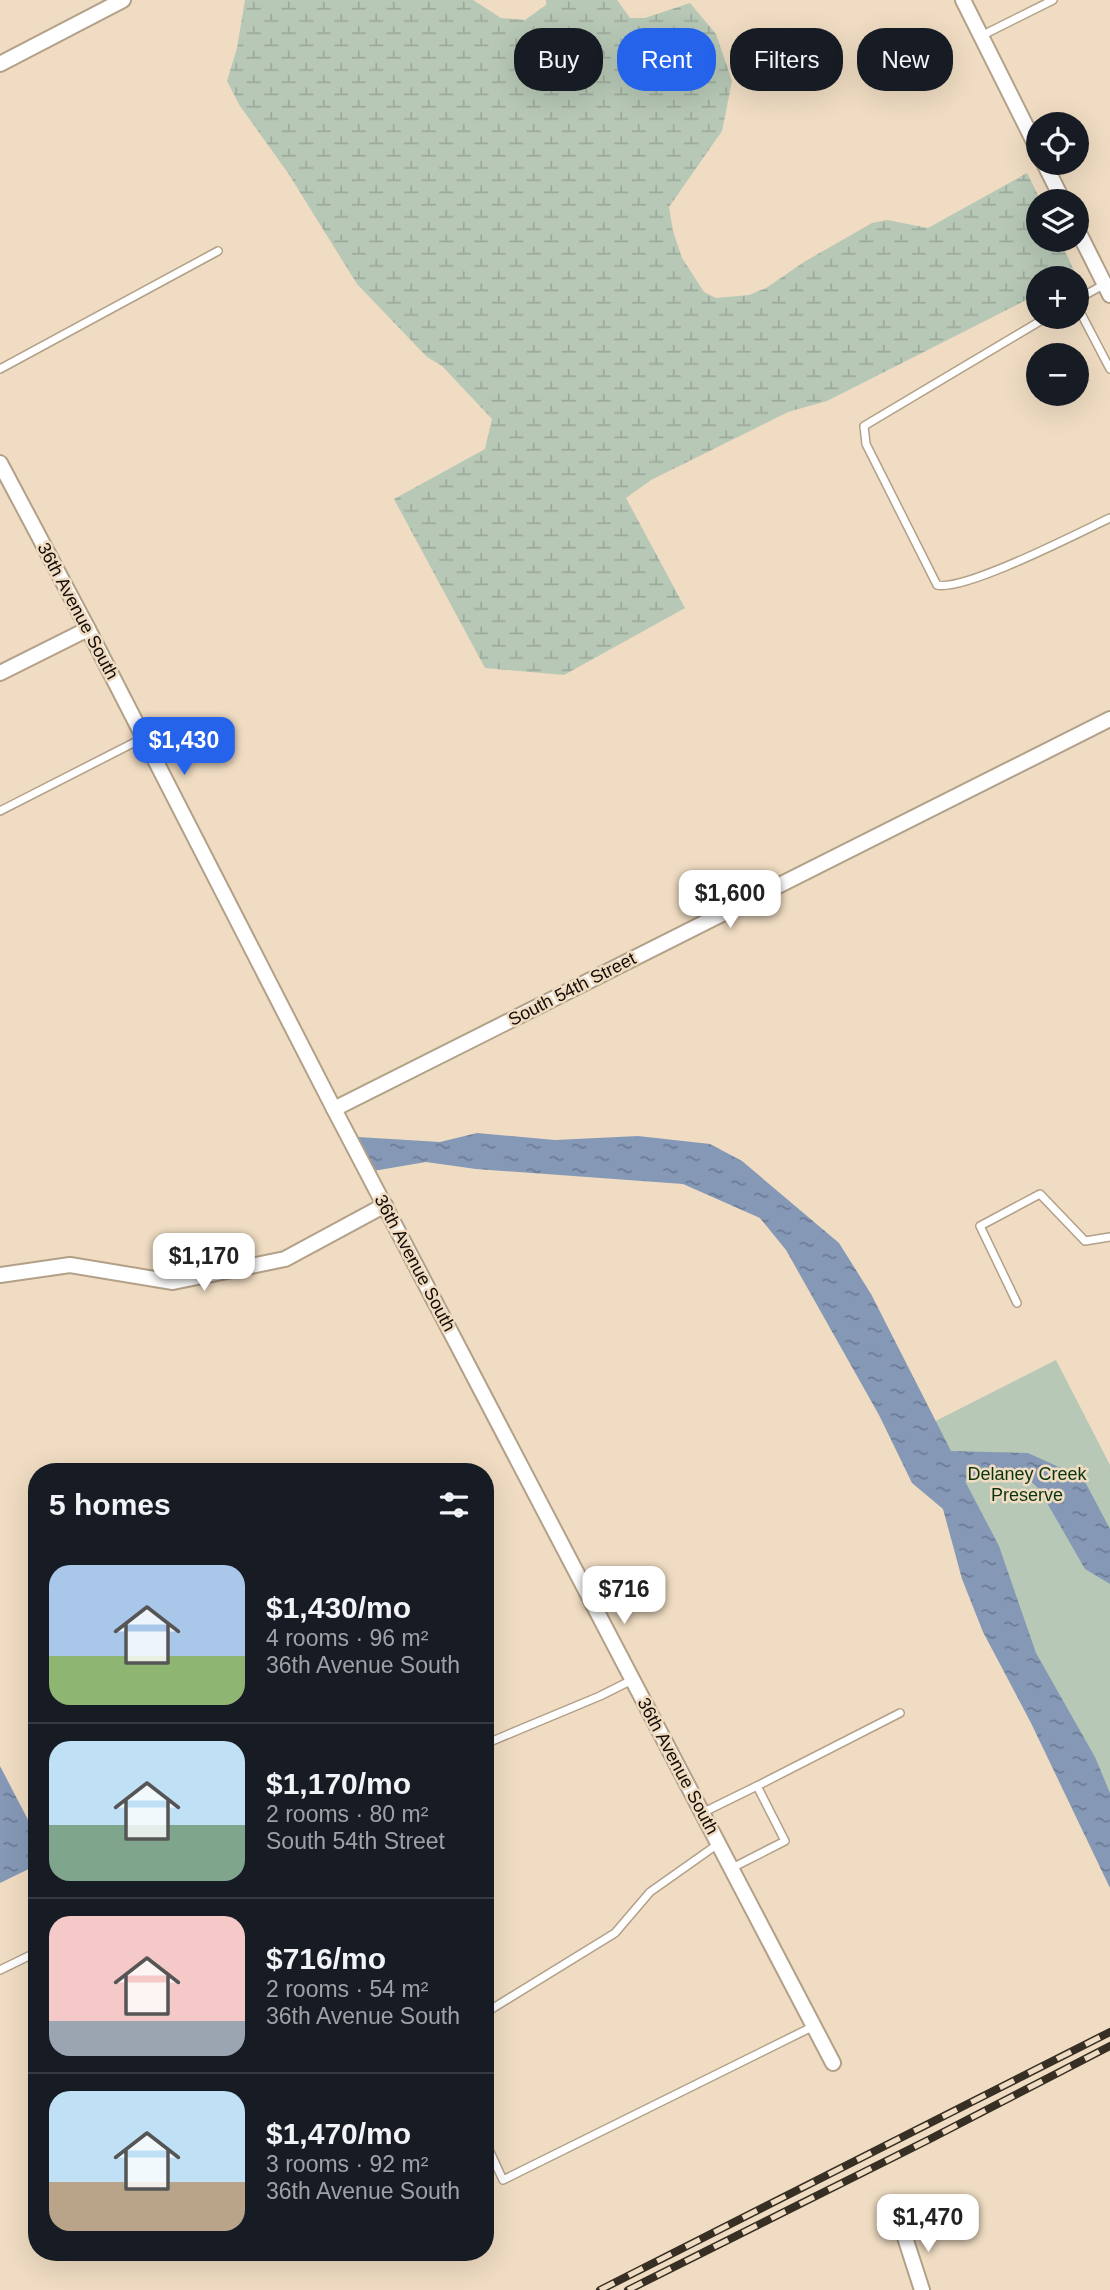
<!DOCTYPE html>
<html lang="en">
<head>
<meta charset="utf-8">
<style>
  body { margin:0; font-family:Helvetica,sans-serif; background:#20242c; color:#f1f3f6; height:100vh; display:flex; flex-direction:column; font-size:26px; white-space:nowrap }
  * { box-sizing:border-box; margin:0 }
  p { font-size:23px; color:#9ea1a6 }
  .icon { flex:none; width:38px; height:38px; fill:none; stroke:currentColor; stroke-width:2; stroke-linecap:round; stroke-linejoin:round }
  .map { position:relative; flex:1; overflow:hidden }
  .sheet { position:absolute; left:28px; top:1463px; width:466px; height:798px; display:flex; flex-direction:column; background:#171b24; border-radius:28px; box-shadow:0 7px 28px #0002 }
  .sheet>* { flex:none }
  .banner { position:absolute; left:514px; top:28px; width:490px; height:63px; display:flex; gap:14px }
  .buttons { position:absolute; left:1026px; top:112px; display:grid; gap:14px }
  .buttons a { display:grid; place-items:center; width:63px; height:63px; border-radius:50%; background:#171b24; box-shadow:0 7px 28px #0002; font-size:35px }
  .price { position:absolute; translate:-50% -60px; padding:0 16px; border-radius:14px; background:#fff; color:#222; font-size:23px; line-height:46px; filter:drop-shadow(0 2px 4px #0008) }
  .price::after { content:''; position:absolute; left:50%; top:42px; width:21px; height:16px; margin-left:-10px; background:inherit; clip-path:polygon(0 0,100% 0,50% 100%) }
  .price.current { background:#2563eb; color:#fff }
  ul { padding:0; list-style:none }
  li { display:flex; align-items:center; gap:21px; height:175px; padding:0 21px }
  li+li { border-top:2px solid #363941 }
  li span { display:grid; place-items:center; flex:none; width:196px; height:140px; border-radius:21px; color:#555 }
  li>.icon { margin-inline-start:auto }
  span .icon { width:84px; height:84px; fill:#fffc; stroke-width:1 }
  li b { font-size:30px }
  h2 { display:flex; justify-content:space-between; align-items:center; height:84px; padding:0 21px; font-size:30px }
  .tag { padding:0 24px; border-radius:28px; background:#171b24; box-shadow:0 7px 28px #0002; font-size:24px; line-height:63px }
  .tag.current { background:#2563eb; color:#fff }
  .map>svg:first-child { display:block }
</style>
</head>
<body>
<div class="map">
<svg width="1110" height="2290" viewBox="0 0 1110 2290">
  <defs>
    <pattern id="wetland-marsh" width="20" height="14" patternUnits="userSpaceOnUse" patternTransform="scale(1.75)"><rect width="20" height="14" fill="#b7c8b6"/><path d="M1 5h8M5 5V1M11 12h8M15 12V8" fill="none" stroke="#9caa9b"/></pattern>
    <pattern id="water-ripples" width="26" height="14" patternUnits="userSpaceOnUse" patternTransform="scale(1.75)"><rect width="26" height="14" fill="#8599b7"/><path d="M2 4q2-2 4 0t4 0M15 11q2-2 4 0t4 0" fill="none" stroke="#6b7b93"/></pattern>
  </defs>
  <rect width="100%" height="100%" fill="#efdcc2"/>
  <polygon fill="url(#wetland-marsh)" points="245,0 473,0 501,18 525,20 546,5 546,0 617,0 630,18 645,18 690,3 716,34 732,81 722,131 669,207 673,231 682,258 704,292 716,298 749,295 766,288 804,262 872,223 887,220 928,228 1027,173 1041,201 1038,201 1038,240 1060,240 1076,275 1069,278 1038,278 1038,294 827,401 788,412 651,480 626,498 685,608 564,675 485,668 394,499 485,449 492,419 442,366 427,357 357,284 288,173 240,106 227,81 237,48"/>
  <polygon fill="#b7c8b6" points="1056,1360 1110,1465 1110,1834 908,1435"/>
  <g fill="url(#water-ripples)">
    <polygon points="477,1133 555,1140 638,1136 710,1144 742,1161 839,1243 871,1294 951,1451 1028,1453 1083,1478 1110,1529 1110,1584 1085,1569 1039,1489 1022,1473 995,1472 965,1481 999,1546 1036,1653 1095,1757 1110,1793 1110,1888 1031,1723 983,1632 962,1579 943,1509 912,1483 879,1415 786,1250 760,1218 683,1184 476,1169 426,1162 373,1171 358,1137 440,1142"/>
    <polygon points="0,1766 37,1837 37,1865 0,1883"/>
  </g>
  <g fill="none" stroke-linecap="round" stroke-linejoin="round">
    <defs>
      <g id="lane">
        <polyline points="981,36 1053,0"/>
        <polyline points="1076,300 1105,284"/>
        <polyline points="1076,304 1110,369"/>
        <path d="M1047 317 864 426 866 444 937 585C964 592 1080 532 1110 518"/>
        <polyline points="0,369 218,251"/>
        <polyline points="0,811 143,738"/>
        <polyline points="1017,1303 980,1226 1040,1194 1085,1241 1110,1237"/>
        <polyline points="485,1744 600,1696 632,1680"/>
        <polyline points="757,1786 900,1713"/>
        <polyline points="702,1813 757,1786 785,1841 732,1868"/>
        <polyline points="0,1970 37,1952"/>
        <polyline points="485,2013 615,1933 650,1892 718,1844"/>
        <polyline points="485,2141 503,2180 814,2026"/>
      </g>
      <g id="street">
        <polyline points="963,0 1038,150"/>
        <polyline points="0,64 123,0"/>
        <polyline points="1044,163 1063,201"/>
        <polyline points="1076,227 1110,295"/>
        <polyline points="0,463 88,629 334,1109 833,2063"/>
        <polyline points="0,673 88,629"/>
        <polyline points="334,1109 1110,719"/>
        <polyline points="0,1275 70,1265 173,1282 285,1259 385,1205"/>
        <polyline points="902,2228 922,2290"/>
      </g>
    </defs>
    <use href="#lane" stroke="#b2a088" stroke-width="10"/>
    <use href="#street" stroke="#b2a088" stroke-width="18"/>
    <use href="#lane" stroke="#fff" stroke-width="7"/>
    <use href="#street" stroke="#fff" stroke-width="14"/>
    <defs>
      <g id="rail">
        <polyline points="600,2290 1110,2032"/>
        <polyline points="628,2290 930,2139 1110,2046"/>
      </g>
    </defs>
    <use href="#rail" stroke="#382f24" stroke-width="8"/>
    <use href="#rail" stroke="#efdcc2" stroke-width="5" stroke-dasharray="16" stroke-linecap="butt"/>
  </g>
  <g text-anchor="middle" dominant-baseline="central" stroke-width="5" stroke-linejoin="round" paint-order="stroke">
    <g font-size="18" fill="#120b04" stroke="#efdcc2">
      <text transform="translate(78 611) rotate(62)">36th Avenue South</text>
      <text transform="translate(572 989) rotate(-27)">South 54th Street</text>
      <text transform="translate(415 1263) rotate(62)">36th Avenue South</text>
      <text transform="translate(678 1766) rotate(62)">36th Avenue South</text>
    </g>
    <g font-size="18" fill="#0a360f" stroke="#efdcc2">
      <text x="1027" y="1474">Delaney Creek<tspan x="1027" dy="21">Preserve</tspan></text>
    </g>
  </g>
</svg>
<div class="buttons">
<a><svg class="icon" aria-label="locate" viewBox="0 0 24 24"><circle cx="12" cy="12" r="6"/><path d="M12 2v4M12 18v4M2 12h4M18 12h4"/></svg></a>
<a><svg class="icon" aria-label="layers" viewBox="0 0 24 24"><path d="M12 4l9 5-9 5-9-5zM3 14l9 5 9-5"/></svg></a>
<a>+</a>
<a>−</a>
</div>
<b class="price current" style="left:184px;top:777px">$1,430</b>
<b class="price" style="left:730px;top:930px">$1,600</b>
<b class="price" style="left:204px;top:1293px">$1,170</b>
<b class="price" style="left:624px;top:1626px">$716</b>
<b class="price" style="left:928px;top:2254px">$1,470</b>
<div class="banner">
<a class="tag">Buy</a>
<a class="tag current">Rent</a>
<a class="tag">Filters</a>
<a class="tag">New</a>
</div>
<section class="sheet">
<h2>5 homes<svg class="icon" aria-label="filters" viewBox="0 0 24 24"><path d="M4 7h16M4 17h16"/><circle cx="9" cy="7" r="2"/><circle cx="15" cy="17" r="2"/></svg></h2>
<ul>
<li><span style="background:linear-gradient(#a9c7e8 65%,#8fb573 0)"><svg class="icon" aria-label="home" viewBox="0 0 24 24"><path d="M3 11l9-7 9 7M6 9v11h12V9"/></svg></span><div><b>$1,430/mo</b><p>4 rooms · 96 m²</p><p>36th Avenue South</p></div></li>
<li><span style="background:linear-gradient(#bfe0f5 60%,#7fa58c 0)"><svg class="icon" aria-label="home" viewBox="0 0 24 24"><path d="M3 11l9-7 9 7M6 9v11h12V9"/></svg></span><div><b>$1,170/mo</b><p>2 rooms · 80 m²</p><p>South 54th Street</p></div></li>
<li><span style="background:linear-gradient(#f6c9c9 75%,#9aa5b1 0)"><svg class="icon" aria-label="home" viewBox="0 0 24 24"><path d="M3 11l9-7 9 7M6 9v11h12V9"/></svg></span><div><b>$716/mo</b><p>2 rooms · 54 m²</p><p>36th Avenue South</p></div></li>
<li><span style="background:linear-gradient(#bfe0f5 65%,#b9a48a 0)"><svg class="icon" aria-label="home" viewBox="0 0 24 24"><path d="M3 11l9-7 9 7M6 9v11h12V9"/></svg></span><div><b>$1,470/mo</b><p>3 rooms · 92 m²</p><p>36th Avenue South</p></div></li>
</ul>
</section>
</div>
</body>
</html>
